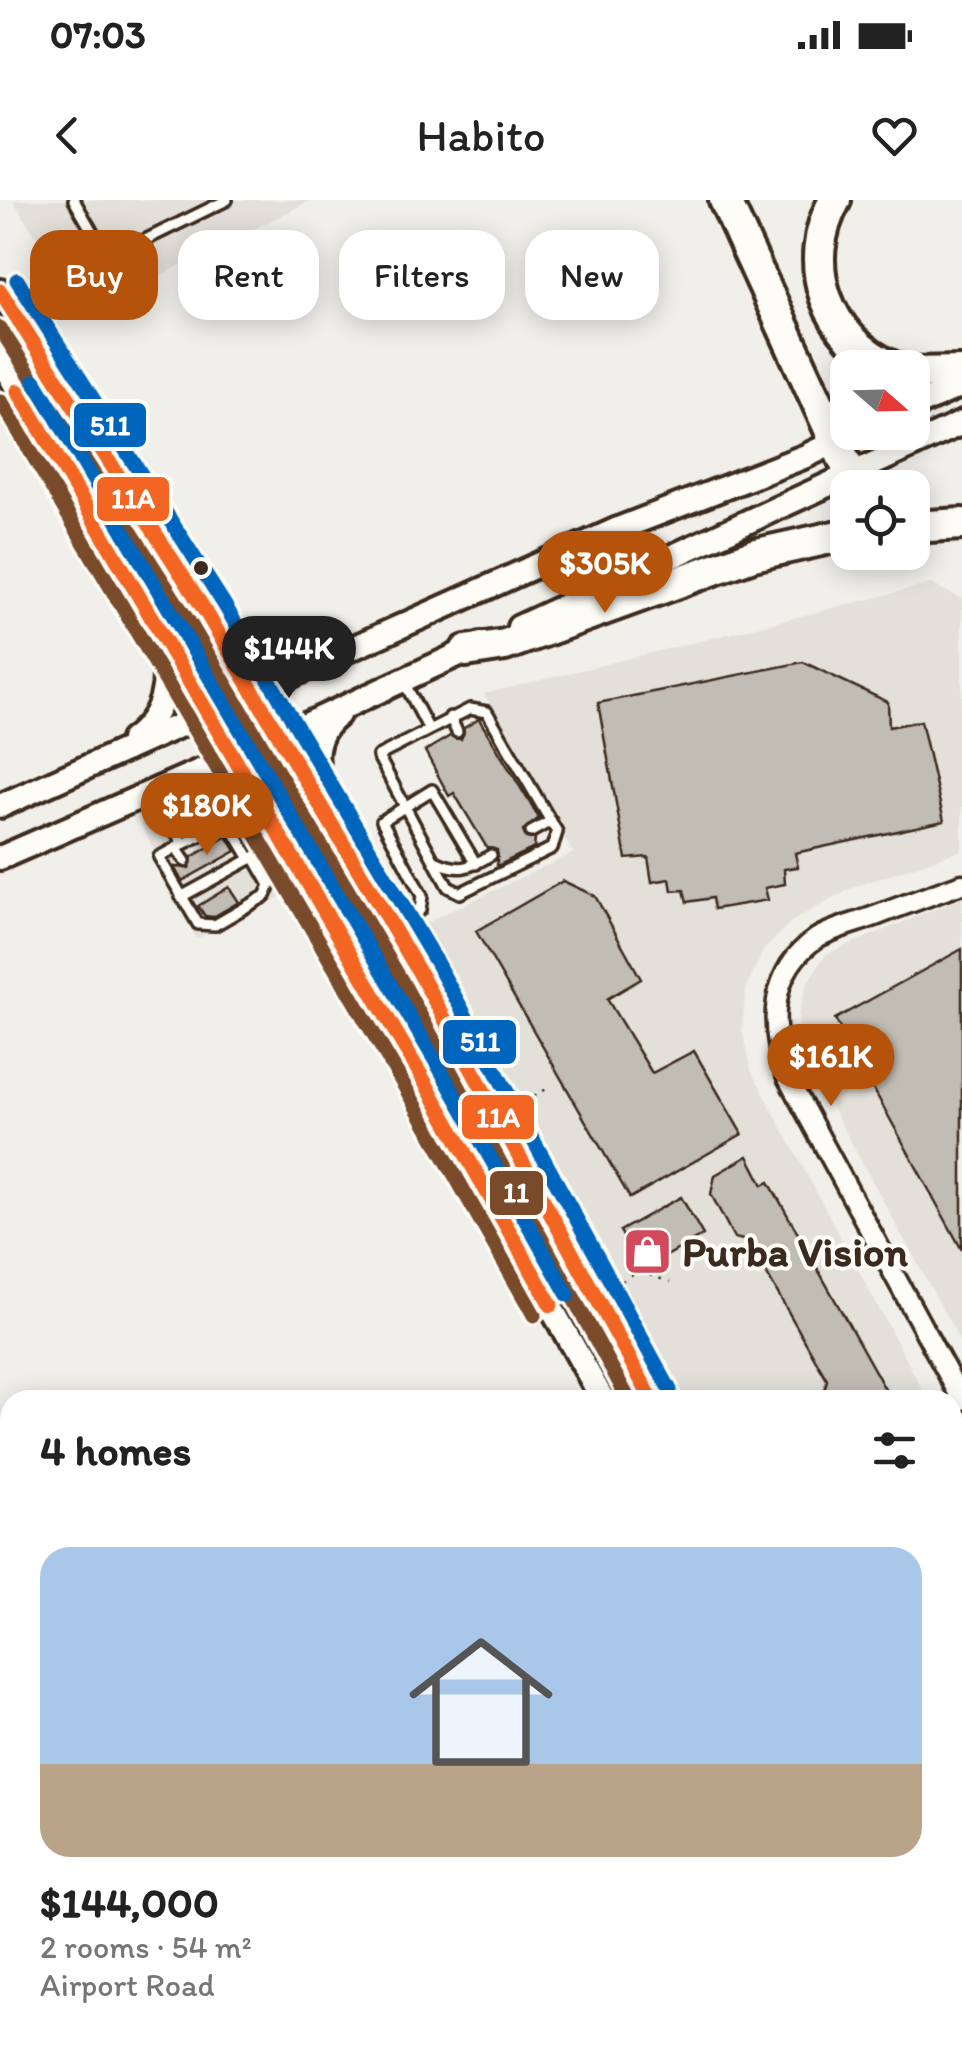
<!DOCTYPE html>
<html lang="en">
<head>
<meta charset="utf-8">
<style>
  body { margin:0; font-family:Itim,sans-serif; background:#f2f2f2; color:#222; height:100vh; display:flex; flex-direction:column; font-size:38px; white-space:nowrap }
  * { box-sizing:border-box; margin:0 }
  p { font-size:32px; color:#767676 }
  .icon { flex:none; width:55px; height:55px; fill:none; stroke:currentColor; stroke-width:2; stroke-linecap:round; stroke-linejoin:round }
  .map { position:relative; flex:1; overflow:hidden }
  .sheet { position:absolute; left:0px; top:1190px; width:962px; height:670px; display:flex; flex-direction:column; background:#fff; border-radius:30px 30px 0 0; box-shadow:0 5px 25px #0003 }
  .sheet>* { flex:none }
  .banner { position:absolute; left:30px; top:30px; width:902px; height:90px; display:flex; gap:20px }
  .needle { width:65px; rotate:110deg }
  .tools { position:absolute; left:830px; top:150px; display:grid; gap:20px }
  .tools a { display:grid; place-items:center; width:100px; height:100px; border-radius:20px; background:#fff; box-shadow:0 5px 25px #0003; font-size:50px }
  .price { position:absolute; translate:-50% -85px; padding:0 22px; border-radius:35px; background:#b45309; color:#fff; font-size:32px; line-height:65px; filter:drop-shadow(0 2px 5px #0008) }
  .price::after { content:''; position:absolute; left:50%; top:60px; width:30px; height:22px; margin-left:-15px; background:inherit; clip-path:polygon(0 0,100% 0,50% 100%) }
  .price.selected { background:#222; color:#fff }
  ul { padding:0; list-style:none }
  li { display:grid; align-content:center; gap:20px; height:530px; padding:0 40px }
  li span { display:grid; place-items:center; height:310px; border-radius:30px; color:#555 }
  li>.icon { margin-inline-start:auto }
  span .icon { width:180px; height:180px; fill:#fffc; stroke-width:1 }
  li b { font-size:42px }
  h2 { display:flex; justify-content:space-between; align-items:center; height:120px; padding:0 40px; font-size:42px }
  .pill { padding:0 35px; border-radius:30px; background:#fff; box-shadow:0 5px 25px #0003; font-size:35px; line-height:90px }
  .pill.selected { background:#b45309; color:#fff }
  .status { display:flex; justify-content:space-between; align-items:center; height:70px; padding:0 50px; background:#fff; direction:ltr }
  .status svg { height:28px; fill:currentColor }
  header { display:flex; justify-content:space-between; align-items:center; height:130px; padding:0 40px; background:#fff; font-size:45px; font-weight:600 }
  .map>svg:first-child { display:block }
</style>
</head>
<body>
<div class="status"><b>07:03</b><svg viewBox="0 0 49 12"><path d="M0 12V9h3v3zM5 12V6h3v6zM10 12V3h3v9zM15 12V0h3v12zM26 1h20v11H26zM47 4h2v5h-2z"/></svg></div>
<header><svg class="icon" aria-label="back" viewBox="0 0 24 24"><path d="M15 5l-7 7 7 7"/></svg>Habito<svg class="icon" aria-label="heart" viewBox="0 0 24 24"><path d="M12 20l-8-8c-3-5 5-10 8-4 3-6 11-1 8 4z"/></svg></header>
<div class="map">
<svg width="962" height="1860" viewBox="0 0 962 1860">
  <rect width="100%" height="100%" fill="#f1efea"/>
  <filter id="ink" filterUnits="userSpaceOnUse"><feTurbulence type="fractalNoise" baseFrequency=".01" numOctaves="2"/><feDisplacementMap in="SourceGraphic" scale="20" xChannelSelector="R" yChannelSelector="G"/><feConvolveMatrix kernelMatrix="1 2 1 2 8 2 1 2 1" color-interpolation-filters="sRGB"/></filter>
  <g filter="url(#ink)">
    <g fill="#e3e0da">
      <polygon points="13,0 312,0 83,114"/>
      <polygon points="931,384 962,399 962,650 854,687 792,721 763,751 746,788 742,829 751,870 928,1200 671,1200 613,1084 554,992 417,727 573,653 484,494"/>
      <polygon points="211,603 226,606 242,618 288,693 196,739 141,623 175,607"/>
      <polygon points="962,698 962,1145 801,851 798,816 807,783 826,754"/>
      <polygon points="962,1289 962,1701 952,1684 952,1295"/>
      <polygon points="0,1423 10,1440 10,1850 237,1850 243,1860 0,1860"/>
    </g>
    <polygon fill="#d7d2cc" stroke="#897e75" stroke-width="2.5" points="953,1842 962,1860 835,1860 853,1850 952,1850"/>
    <g fill="#c1bcb4" stroke="#3b2a1e" stroke-width="2.5">
      <polygon points="803,462 888,502 889,527 921,521 944,621 795,653 798,667 784,669 785,684 765,688 768,700 714,709 712,698 687,702 684,690 672,691 670,679 652,682 648,657 626,659 598,503"/>
      <polygon points="479,519 539,618 523,631 526,638 535,639 534,648 497,666 497,650 487,648 454,593 449,596 425,551 450,536 461,539 464,528"/>
      <polygon points="227,636 236,651 182,681 174,667 189,668 192,657"/>
      <polygon points="563,681 595,696 641,779 607,799 652,873 694,851 742,934 630,998 476,731"/>
      <polygon points="229,687 239,702 213,717 205,716 198,706"/>
      <polygon points="962,749 962,1050 835,819"/>
      <polygon points="748,956 763,985 769,982 891,1200 822,1200 827,1180 748,1041 734,1038 711,994 715,975"/>
      <polygon points="681,997 703,1035 642,1070 620,1031"/>
    </g>
    <g fill="none" stroke-linecap="round" stroke-linejoin="round">
      <defs>
        <g id="lane">
          <path d="M74 0 101 47 106 71C88 96 43 108 15 117L43 88 92 63 101 47"/>
          <polyline points="106,59 227,0"/>
          <polyline points="0,125 15,117"/>
          <polyline points="404,482 428,528"/>
          <polygon points="470,509 487,512 557,632 552,648 460,693 448,687 378,556"/>
          <polyline points="450,517 457,532"/>
          <polyline points="158,603 183,644 159,657 198,724 215,725 265,696 270,685 254,657"/>
          <polyline points="531,632 551,621"/>
          <polyline points="183,644 222,625 233,630 250,659"/>
          <polyline points="176,648 185,661"/>
          <path d="M435 661C459 672 468 669 491 655"/>
          <polyline points="181,697 283,641"/>
          <polyline points="395,726 420,710 422,696 382,621 432,590 476,664"/>
          <polyline points="0,1471 10,1488"/>
          <polyline points="0,1598 10,1592"/>
          <polyline points="0,1643 10,1637"/>
        </g>
        <g id="street">
          <path d="M962 684C933 694 904 705 875 716 857 723 834 728 817 738 768 771 769 827 787 877L962 1200"/>
          <polyline points="952,1250 962,1249"/>
          <polyline points="952,1276 962,1270"/>
        </g>
        <g id="secondary">
          <polyline points="0,91 207,414 419,772 652,1200"/>
          <polyline points="0,159 422,877 603,1200"/>
          <polyline points="912,207 962,185"/>
          <polyline points="519,427 962,223"/>
          <path d="M224 430C252 458 286 464 322 449"/>
          <path d="M132 540C165 516 170 482 161 445"/>
          <path d="M327 593C311 566 312 535 338 515"/>
          <path d="M176 595C207 582 236 591 261 613"/>
          <polyline points="0,606 618,329 806,256 856,232"/>
          <polyline points="0,658 310,523 481,444"/>
          <polyline points="952,1739 962,1755"/>
          <polyline points="952,1804 962,1820"/>
        </g>
        <g id="highway">
          <polyline points="725,0 850,273"/>
          <path d="M835 0C799 63 826 140 894 168"/>
          <polyline points="912,173 962,172"/>
          <polyline points="912,327 962,324"/>
          <polyline points="466,451 505,445 753,355 848,334"/>
        </g>
      </defs>
      <use href="#lane" stroke="#3b2a1e" stroke-width="16"/>
      <use href="#street" stroke="#3b2a1e" stroke-width="25"/>
      <use href="#secondary" stroke="#3b2a1e" stroke-width="30"/>
      <use href="#highway" stroke="#3b2a1e" stroke-width="38"/>
      <g stroke="#3b2a1e" stroke-width="2.5" stroke-dasharray="2.5 8" stroke-linecap="butt">
        <polyline points="516,907 550,887"/>
        <polyline points="613,1087 637,1071 670,1082"/>
      </g>
      <use href="#lane" stroke="#fdfcf7" stroke-width="9"/>
      <use href="#street" stroke="#fdfcf7" stroke-width="18"/>
      <use href="#secondary" stroke="#fdfcf7" stroke-width="22"/>
      <use href="#highway" stroke="#fdfcf7" stroke-width="30"/>
      <defs>
        <g id="bus-1">
          <polyline points="0,91 207,414 419,772 652,1200"/>
          <polyline points="18,191 422,877 551,1105"/>
        </g>
        <g id="bus-2">
          <polyline points="0,128 190,424 402,782 629,1200"/>
          <polyline points="1,201 405,887 534,1115"/>
        </g>
        <g id="bus-3">
          <polyline points="17,80 224,404 436,762 670,1190"/>
          <polyline points="35,181 439,867 568,1095"/>
        </g>
      </defs>
      <use href="#bus-1" stroke="#fdfcf7" stroke-width="22"/>
      <use href="#bus-2" stroke="#fdfcf7" stroke-width="22"/>
      <use href="#bus-3" stroke="#fdfcf7" stroke-width="22"/>
      <use href="#bus-1" stroke="#f26522" stroke-width="15"/>
      <use href="#bus-2" stroke="#7a4b2a" stroke-width="15"/>
      <use href="#bus-3" stroke="#0065bd" stroke-width="15"/>
    </g>
  </g>
  <defs>
    <symbol id="shop-square" viewBox="-11 -11 22 22"><rect x="-9" y="-9" width="18" height="18" rx="4" fill="#d1495b" stroke="#fdfcf7"/><path d="M-5-2.5h2.3a2.7 3.5 0 0 1 5.4 0H5L5.5 6h-11ZM-1.5-2.5h3a1.5 2.3 0 0 0-3 0Z" fill="#fff"/></symbol>
  </defs>
  <g fill-rule="evenodd">
    <use href="#shop-square" x="620" y="1024" width="55" height="55"/>
  </g>
  <circle fill="#3b2a1e" stroke="#fdfcf7" stroke-width="4" cx="201" cy="368" r="9"/>
  <g text-anchor="middle" dominant-baseline="central" stroke-width="8" stroke-linejoin="round" paint-order="stroke">
    <g font-size="42" font-weight="bold" fill="#3b2a1e" stroke="#fdfcf7" text-anchor="start">
      <text x="682" y="1051">Purba Vision</text>
    </g>
  </g>
  <g stroke="#fdfcf7" stroke-width="4">
    <rect x="72" y="201" width="76" height="48" rx="10" fill="#0065bd"/>
    <rect x="95" y="275" width="76" height="48" rx="10" fill="#f26522"/>
    <rect x="441" y="818" width="77" height="48" rx="10" fill="#0065bd"/>
    <rect x="460" y="893" width="76" height="48" rx="10" fill="#f26522"/>
    <rect x="488" y="969" width="57" height="48" rx="10" fill="#7a4b2a"/>
  </g>
  <g font-size="28" text-anchor="middle" font-weight="bold" fill="#fff">
    <text x="110" y="235">511</text>
    <text x="133" y="308">11A</text>
    <text x="480" y="851">511</text>
    <text x="498" y="927">11A</text>
    <text x="516" y="1002">11</text>
  </g>
</svg>
<div class="tools">
<a><svg class="needle" viewBox="-14 -14 28 28"><path d="M0-13l5 13h-10z" fill="#e53935"/><path d="M0 13l5-13h-10z" fill="#767676"/></svg></a>
<a><svg class="icon" aria-label="locate" viewBox="0 0 24 24"><circle cx="12" cy="12" r="6"/><path d="M12 2v4M12 18v4M2 12h4M18 12h4"/></svg></a>
</div>
<b class="price" style="left:605px;top:416px">$305K</b>
<b class="price selected" style="left:289px;top:501px">$144K</b>
<b class="price" style="left:207px;top:658px">$180K</b>
<b class="price" style="left:831px;top:909px">$161K</b>
<div class="banner">
<a class="pill selected">Buy</a>
<a class="pill">Rent</a>
<a class="pill">Filters</a>
<a class="pill">New</a>
</div>
<section class="sheet">
<h2>4 homes<svg class="icon" aria-label="filters" viewBox="0 0 24 24"><path d="M4 7h16M4 17h16"/><circle cx="9" cy="7" r="2"/><circle cx="15" cy="17" r="2"/></svg></h2>
<ul>
<li><span style="background:linear-gradient(#a9c7e8 70%,#b9a48a 0)"><svg class="icon" aria-label="home" viewBox="0 0 24 24"><path d="M3 11l9-7 9 7M6 9v11h12V9"/></svg></span><div><b>$144,000</b><p>2 rooms · 54 m²</p><p>Airport Road</p></div></li>
</ul>
</section>
</div>
</body>
</html>
